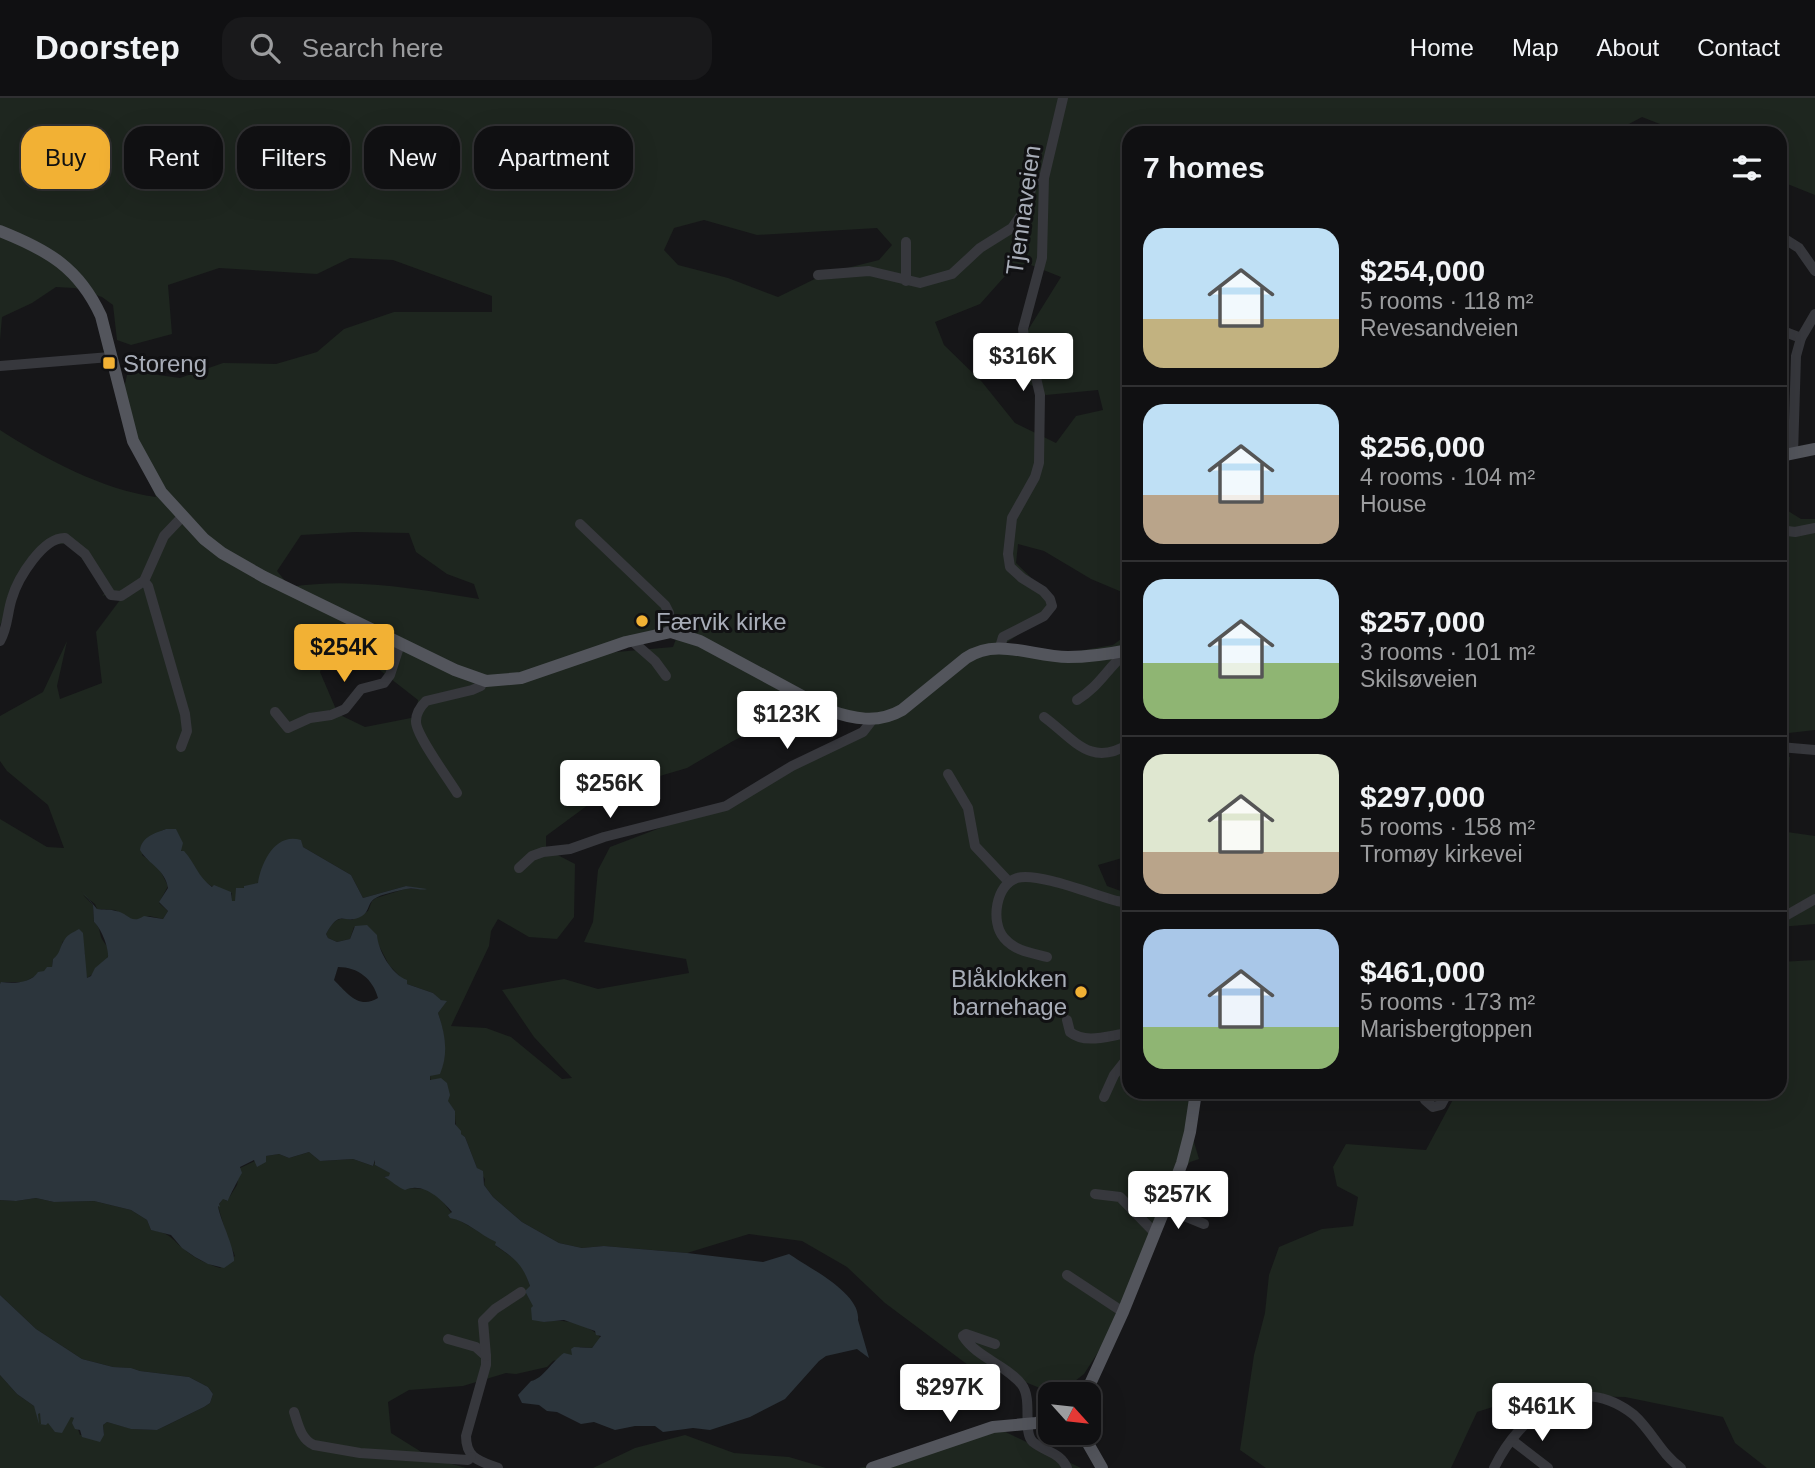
<!DOCTYPE html>
<html lang="en">
<head>
<meta charset="utf-8">
<style>
  body { margin:0; font-family:Helvetica,sans-serif; background:#19191b; color:#f1f3f6; height:100vh; display:flex; flex-direction:column; font-size:26px; white-space:nowrap }
  * { box-sizing:border-box; margin:0 }
  p { font-size:23px; color:#9c9d9f }
  .icon { flex:none; width:38px; height:38px; fill:none; stroke:currentColor; stroke-width:2; stroke-linecap:round; stroke-linejoin:round }
  .map { position:relative; flex:1; overflow:hidden }
  .drawer { position:absolute; left:1122px; top:28px; width:665px; height:973px; display:flex; flex-direction:column; background:#101012; border-radius:21px; box-shadow:0 7px 28px #0002,0 0 0 2px #303032 }
  .drawer>* { flex:none }
  .guide { position:absolute; left:21px; top:28px; width:665px; height:63px; display:flex; gap:14px }
  .needle { width:46px; rotate:117deg }
  .fabs { position:absolute; left:1038px; top:1284px; display:grid; gap:14px }
  .fabs a { display:grid; place-items:center; width:63px; height:63px; border-radius:14px; background:#101012; box-shadow:0 7px 28px #0002,0 0 0 2px #303032; font-size:35px }
  .price { position:absolute; translate:-50% -60px; padding:0 16px; border-radius:7px; background:#fff; color:#222; font-size:23px; line-height:46px; filter:drop-shadow(0 2px 4px #0008) }
  .price::after { content:''; position:absolute; left:50%; top:42px; width:21px; height:16px; margin-left:-10px; background:inherit; clip-path:polygon(0 0,100% 0,50% 100%) }
  .price.on { background:#f2b134; color:#111 }
  ul { padding:0; list-style:none }
  li { display:flex; align-items:center; gap:21px; height:175px; padding:0 21px }
  li+li { border-top:2px solid #303032 }
  li span { display:grid; place-items:center; flex:none; width:196px; height:140px; border-radius:21px; color:#555 }
  li>.icon { margin-inline-start:auto }
  span .icon { width:84px; height:84px; fill:#fffc; stroke-width:1 }
  li b { font-size:30px }
  h2 { display:flex; justify-content:space-between; align-items:center; height:84px; padding:0 21px; font-size:30px }
  .tag { padding:0 24px; border-radius:21px; background:#101012; box-shadow:0 7px 28px #0002,0 0 0 2px #303032; font-size:24px; line-height:63px }
  .tag.on { background:#f2b134; color:#111 }
  header { display:flex; align-items:center; gap:42px; box-sizing:border-box; height:98px; padding:0 35px; background:#101012; border-bottom:2px solid #303032 }
  header strong { font-size:33px }
  nav { display:flex; gap:38px; margin-inline-start:auto; font-size:24px }
  .search { width:490px; height:63px; background:#19191b; display:flex; align-items:center; gap:18px; box-sizing:border-box; padding:0 24px; border-radius:21px; color:#9c9d9f; font-size:26px }
  .map>svg:first-child { display:block }
</style>
</head>
<body>
<header>
<strong>Doorstep</strong>
<div class="search"><svg class="icon" aria-label="search" viewBox="0 0 24 24"><circle cx="10" cy="10" r="6"/><path d="M15 15l6 6"/></svg>Search here</div>
<nav><a>Home</a><a>Map</a><a>About</a><a>Contact</a></nav>
</header>
<div class="map">
<svg width="1815" height="1370" viewBox="0 0 1815 1370">
  <rect width="100%" height="100%" fill="#161618"/>
  <g fill="#1e261f" fill-rule="evenodd">
    <path d="M0 0H1815V97L1780 83V35H1683L1642 19 1612 35H1129V497L1091 481 1044 453 1018 446 1016 465 1054 502 1048 516 1006 545 1061 556 1113 547 1129 535V758L1098 767 1107 788 1129 796V994H1199L1191 1034 1199 1061 1190 1064 1174 1083 1113 1231 1084 1276 1057 1297 991 1270 968 1267 885 1205 847 1169 802 1143 749 1136 687 1155 604 1148 582 1150 559 1145 522 1124 493 1099 484 1087 485 1081 477 1070 465 1039C455 1034 455 1023 455 1013L431 983 430 978 441 972C448 952 444 934 438 915L446 904 439 901 433 895 407 886 389 867 377 844 354 829 350 841 337 844 328 840 326 836C333 823 337 818 352 822L368 813 372 803 376 800 405 791H420L406 788 363 800 351 777 303 749 255 787 245 788 235 803H231L232 795 213 789 202 782 166 731 161 733 142 757 159 770 168 788 159 805 168 813 163 821 149 818 132 823 115 812 97 811 95 806 83 797 93 807 94 824C100 829 99 832 101 839 103 844 109 849 109 854 109 863 94 876 87 880L84 869 85 855 63 843 58 858 53 861 52 869 24 884H2L0 886V721L47 749 64 750 48 707 7 673 0 663V618L43 594 67 543 57 588 60 601 102 585 96 534 123 498 108 496 102 498 106 494 104 490 70 445 43 448 0 527V332C45 361 103 392 156 399L136 352 122 299 127 277 136 274 180 280 223 265 276 266 317 254 344 231 394 214H492V198L393 162 350 160 317 176 219 170 168 187 172 236 131 247 117 242 113 207 102 199 75 190 56 189 32 205 2 219 0 242ZM704 122 757 137 877 130 892 147 879 162 827 175 778 199 728 180 678 167 664 152 674 130ZM1026 165 1061 179 1013 256 1016 277 1046 297 1098 292 1103 312 1076 318 1056 345 1015 325 982 284 944 247 935 224 980 206 1005 178ZM355 434 409 435 416 454 447 476 474 486 479 501C417 491 353 479 290 489L277 473 301 437ZM339 528 364 539 377 570 418 602 416 619 365 629 338 616 320 574ZM653 533 700 541H676L673 549 582 557ZM807 606 871 629 710 711 610 749 598 772 593 824 584 844 686 861 689 875 598 891 564 881 502 892 534 939 572 980 562 981 511 939 486 930 451 928 489 848 491 833 498 821 529 839 557 841 574 819 575 766 546 751V738L588 707 636 685 687 670 733 643Z"/>
    <polygon points="1780,408 1801,421 1815,421 1815,632 1780,636"/>
    <polygon points="1780,659 1790,659 1787,708 1780,708"/>
    <polygon points="1780,733 1815,738 1815,826 1780,829"/>
    <polygon points="1815,862 1815,1370 1767,1370 1735,1345 1723,1319 1625,1299 1530,1297 1477,1314 1451,1370 1266,1370 1240,1352 1254,1257 1265,1215 1269,1177 1279,1149 1322,1131 1353,1128 1358,1099 1337,1088 1333,1069 1346,1046 1426,1052 1457,994 1780,994 1780,864"/>
    <path d="M309 1054 320 1063 353 1061 373 1068 376 1062 375 1067 391 1075 390 1078 384 1079 407 1090 427 1091 441 1101 455 1120 497 1144 496 1148 523 1167 530 1188 529 1199 544 1224C563 1220 589 1226 601 1240L592 1250 580 1249 573 1257 553 1263 547 1269 516 1276 506 1275 463 1288 409 1292 388 1304 391 1335 431 1360 466 1370H0V1277L17 1296 34 1308 38 1315H40L46 1325 71 1318 74 1320 80 1337H104L103 1327 107 1324 132 1331 157 1332 204 1309 210 1305 213 1296 208 1289 189 1279 140 1273 130 1270 113 1269 82 1261 36 1231 0 1197V1102L16 1103 36 1100 54 1104 94 1103 131 1112 147 1122 151 1132C171 1135 170 1140 184 1151 194 1160 207 1166 220 1170L235 1158 227 1139 218 1108 223 1100 227 1103 237 1087 240 1070 266 1058 279 1056 289 1060Z"/>
    <polygon points="991,1327 1081,1370 858,1370 890,1365"/>
    <polygon points="685,1337 734,1355 789,1359 826,1370 593,1370 635,1350"/>
  </g>
  <g fill="#2c353c" fill-rule="evenodd">
    <path d="M166 731H176L183 745 181 753H184C195 765 198 779 212 789L214 787 231 794 232 803H235L236 790H244V788L258 785C261 765 275 734 301 742L303 749 351 777 363 800 406 788 427 791C421 793 414 789 406 791 398 793 381 796 374 801 368 805 369 814 362 818 343 829 342 808 326 836L328 840 337 844 350 841 355 828 367 827 377 837C378 852 391 876 407 882V886L433 895 441 902 447 903 438 915C445 935 449 955 440 976L430 978V982L441 980 447 985 450 997 448 1003 455 1013V1026L461 1033V1036L465 1039 477 1070 483 1073 484 1087 493 1099 522 1124 559 1145 582 1150 604 1148 687 1155 763 1164 789 1156C809 1170 861 1195 858 1222L869 1260 857 1251 826 1258 819 1263 785 1301 750 1319 710 1332 693 1330 663 1334 655 1328H635L615 1332 594 1324 581 1326 557 1314 547 1313 539 1307 522 1305 518 1297 531 1283C543 1281 552 1263 564 1255L572 1257 571 1251 574 1249 592 1250 601 1238 596 1237 595 1233 564 1222 544 1224 532 1222 531 1210 533 1208 525 1193 530 1188C522 1165 515 1161 495 1147L496 1144C480 1137 467 1123 450 1120L448 1117 452 1114C440 1100 423 1084 405 1092 397 1089 392 1083 384 1079L389 1078 390 1075 375 1067V1062L373 1068 353 1061 320 1063 309 1054 289 1060 279 1056 266 1058V1064L257 1069 254 1062 240 1069 242 1075C240 1078 228 1101 228 1103L223 1101 219 1106 220 1109 218 1108C220 1122 235 1150 234 1163L224 1170 208 1166 195 1159 182 1150 171 1137 151 1132 147 1122 131 1112 94 1103 54 1104 36 1100 16 1103 0 1102V886L1 884C14 886 31 885 38 874L44 873 47 869H52L53 861C61 855 59 849 65 841 68 836 74 834 79 831L83 835 87 880 91 878 95 870 108 859C109 850 101 830 94 824L93 807 81 792 97 811C103 812 111 811 116 813 129 815 130 827 144 818L163 821 168 813 159 804 168 790C165 771 149 767 140 752 142 738 156 735 166 731ZM338 869C358 869 373 881 378 900 359 912 347 895 334 882Z"/>
    <polygon points="0,1197 36,1231 82,1261 113,1269 131,1270 140,1273 189,1279 208,1289 213,1296 210,1305 204,1309 157,1332 131,1331 107,1324 103,1327 104,1337 100,1344 82,1339 80,1332 75,1331 72,1325 74,1320 71,1319 62,1335 55,1334 48,1325 46,1327 39,1326 41,1326 40,1315 38,1316 39,1326 34,1308 17,1296 0,1277"/>
  </g>
  <g fill="none" stroke-linecap="round" stroke-linejoin="round">
    <g stroke="#37383d" stroke-width="10">
      <polyline points="1780,138 1799,150 1815,173"/>
      <polyline points="818,177 869,173 920,185 952,176 980,150 1012,130 1025,111 1033,85 1040,80 1044,80"/>
      <polyline points="906,183 906,144"/>
      <polyline points="1780,232 1801,240"/>
      <polyline points="0,268 110,259"/>
      <polyline points="1793,356 1796,258 1801,240 1815,216"/>
      <polyline points="580,426 665,507 669,515 671,534"/>
      <polyline points="1780,432 1795,434 1815,430"/>
      <polyline points="631,542 655,563 666,578"/>
      <path d="M0 543C8 529 7 515 12 500 18 480 43 439 65 440L85 456 111 497 121 498 144 483"/>
      <polyline points="1000,549 1003,539 1044,518 1052,508 1050,501 1043,493 1022,480 1010,469 1008,456 1012,420 1035,379 1039,365 1040,297 1034,271 1025,247 1023,231 1042,160 1044,80 1063,0"/>
      <path d="M1077 602C1100 587 1104 575 1123 557V554"/>
      <polyline points="275,614 288,630 310,620 331,617 345,611 361,591 384,585 390,577 400,546"/>
      <path d="M1044 619C1074 641 1090 670 1129 646"/>
      <polyline points="181,649 187,633 185,616 148,488 144,483 164,438 182,419"/>
      <polyline points="1780,649 1815,652"/>
      <polyline points="948,676 968,710 975,748 1009,784"/>
      <path d="M457 695C448 680 415 636 416 623 416 616 421 608 426 603L472 592 481 588 482 582"/>
      <polyline points="519,770 532,758 543,754 570,751 604,739 726,708 792,668 863,634 873,621"/>
      <polyline points="1780,821 1815,801"/>
      <path d="M1047 859C1031 855 1015 853 1004 840 990 824 996 786 1017 780 1038 774 1094 797 1117 803L1129 805"/>
      <path d="M1067 922 1070 934C1086 947 1110 937 1129 935"/>
      <polyline points="1422,994 1425,1002 1433,1009 1441,1007 1448,994"/>
      <polyline points="1104,999 1114,977 1129,958"/>
      <polyline points="1095,1096 1120,1099 1155,1135"/>
      <polyline points="1165,1110 1204,1126"/>
      <polyline points="1067,1177 1123,1214"/>
      <path d="M448 1241 476 1249 486 1258V1267L466 1338C466 1361 480 1363 498 1370"/>
      <path d="M995 1246 966 1236 963 1238C977 1260 1007 1267 1022 1287 1033 1302 1022 1334 1033 1344 1045 1354 1060 1354 1067 1370"/>
      <polyline points="486,1258 483,1223 495,1211 521,1194"/>
      <path d="M294 1314C298 1326 301 1342 314 1347L360 1355 468 1362 471 1359"/>
      <polyline points="1513,1343 1548,1370"/>
      <path d="M1494 1370C1520 1316 1578 1272 1634 1317 1652 1333 1661 1356 1681 1370"/>
    </g>
    <g stroke="#53555c" stroke-width="12">
      <path d="M0 133C48 152 79 170 101 218L133 343 161 394 204 441 222 455 264 479 455 572 486 583 521 580 626 544 671 534 700 543 828 612C853 621 878 626 902 612L966 560C997 539 1033 559 1068 559 1088 559 1109 556 1129 552"/>
      <polyline points="1780,358 1815,351"/>
      <polyline points="1085,1297 1123,1214 1165,1110 1182,1065 1190,1034 1196,994"/>
      <polyline points="1082,1335 1102,1370"/>
      <polyline points="872,1370 993,1329 1036,1325 1050,1321"/>
    </g>
  </g>
  <g fill="#f2b134" stroke="#111113" stroke-width="2.5">
    <rect x="102" y="258" width="14" height="14" rx="3.5"/>
    <circle cx="642" cy="523" r="7"/>
    <circle cx="1081" cy="894" r="7"/>
  </g>
  <g text-anchor="middle" dominant-baseline="central" stroke-width="6" stroke-linejoin="round" paint-order="stroke">
    <g font-size="24" fill="#a8adb8" stroke="#111113">
      <text transform="translate(1023 112) rotate(-82)">Tjennaveien</text>
    </g>
    <g font-size="24" fill="#a8adb8" stroke="#111113" text-anchor="start">
      <text x="123" y="265">Storeng</text>
      <text x="656" y="523">Færvik kirke</text>
      <text x="1067" y="880" text-anchor="end">Blåklokken<tspan x="1067" dy="28">barnehage</tspan></text>
    </g>
  </g>
</svg>
<div class="fabs">
<a><svg class="needle" viewBox="-14 -14 28 28"><path d="M0-13l5 13h-10z" fill="#e53935"/><path d="M0 13l5-13h-10z" fill="#9c9d9f"/></svg></a>
</div>
<b class="price" style="left:1023px;top:295px">$316K</b>
<b class="price on" style="left:344px;top:586px">$254K</b>
<b class="price" style="left:787px;top:653px">$123K</b>
<b class="price" style="left:610px;top:722px">$256K</b>
<b class="price" style="left:1178px;top:1133px">$257K</b>
<b class="price" style="left:950px;top:1326px">$297K</b>
<b class="price" style="left:1542px;top:1345px">$461K</b>
<div class="guide">
<a class="tag on">Buy</a>
<a class="tag">Rent</a>
<a class="tag">Filters</a>
<a class="tag">New</a>
<a class="tag">Apartment</a>
</div>
<section class="drawer">
<h2>7 homes<svg class="icon" aria-label="filters" viewBox="0 0 24 24"><path d="M4 7h16M4 17h16"/><circle cx="9" cy="7" r="2"/><circle cx="15" cy="17" r="2"/></svg></h2>
<ul>
<li><span style="background:linear-gradient(#bfe0f5 65%,#c2b280 0)"><svg class="icon" aria-label="home" viewBox="0 0 24 24"><path d="M3 11l9-7 9 7M6 9v11h12V9"/></svg></span><div><b>$254,000</b><p>5 rooms · 118 m²</p><p>Revesandveien</p></div></li>
<li><span style="background:linear-gradient(#bfe0f5 65%,#b9a48a 0)"><svg class="icon" aria-label="home" viewBox="0 0 24 24"><path d="M3 11l9-7 9 7M6 9v11h12V9"/></svg></span><div><b>$256,000</b><p>4 rooms · 104 m²</p><p>House</p></div></li>
<li><span style="background:linear-gradient(#bfe0f5 60%,#8fb573 0)"><svg class="icon" aria-label="home" viewBox="0 0 24 24"><path d="M3 11l9-7 9 7M6 9v11h12V9"/></svg></span><div><b>$257,000</b><p>3 rooms · 101 m²</p><p>Skilsøveien</p></div></li>
<li><span style="background:linear-gradient(#dfe7d0 70%,#b9a48a 0)"><svg class="icon" aria-label="home" viewBox="0 0 24 24"><path d="M3 11l9-7 9 7M6 9v11h12V9"/></svg></span><div><b>$297,000</b><p>5 rooms · 158 m²</p><p>Tromøy kirkevei</p></div></li>
<li><span style="background:linear-gradient(#a9c7e8 70%,#8fb573 0)"><svg class="icon" aria-label="home" viewBox="0 0 24 24"><path d="M3 11l9-7 9 7M6 9v11h12V9"/></svg></span><div><b>$461,000</b><p>5 rooms · 173 m²</p><p>Marisbergtoppen</p></div></li>
</ul>
</section>
</div>
</body>
</html>
